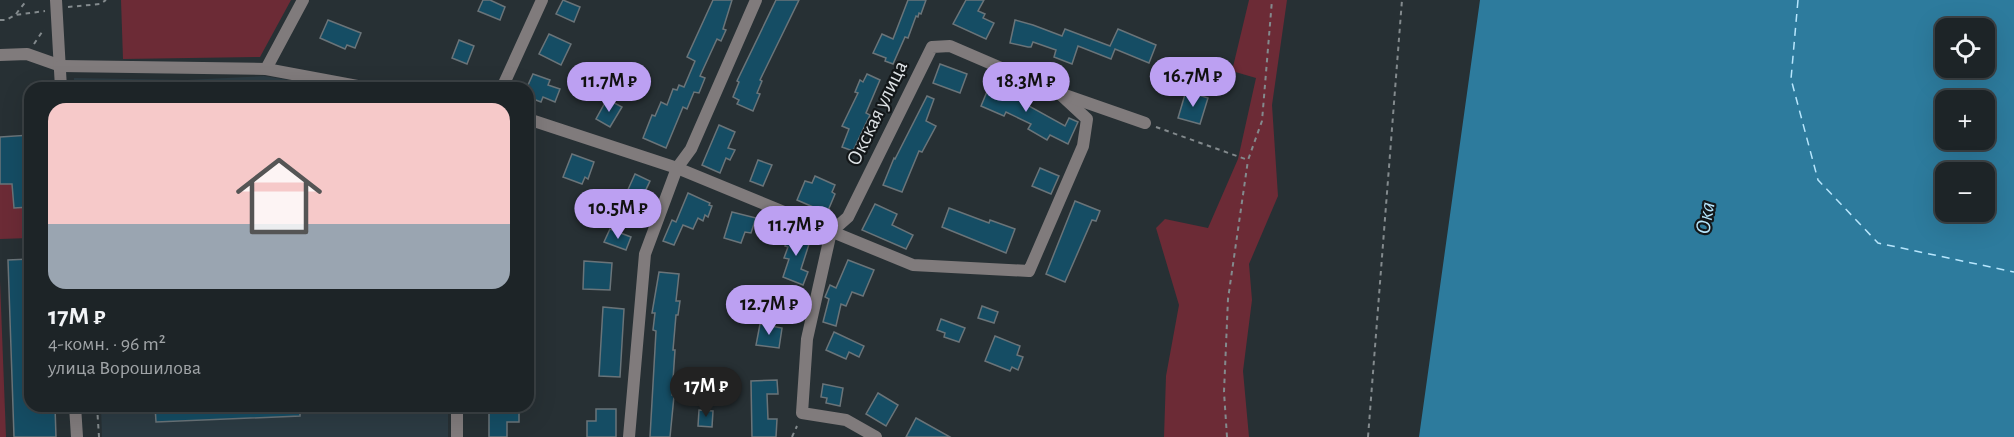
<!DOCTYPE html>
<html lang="ru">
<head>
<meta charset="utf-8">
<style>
  body { margin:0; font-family:"Alegreya Sans",sans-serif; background:#252c2f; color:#f1f3f6; height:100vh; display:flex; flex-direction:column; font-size:22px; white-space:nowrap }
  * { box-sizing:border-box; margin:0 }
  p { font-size:20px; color:#a0a4a7 }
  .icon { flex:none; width:33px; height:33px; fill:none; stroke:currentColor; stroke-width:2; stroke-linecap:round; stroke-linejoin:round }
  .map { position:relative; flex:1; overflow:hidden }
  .panel { position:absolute; left:24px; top:82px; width:510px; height:330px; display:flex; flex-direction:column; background:#1d2427; border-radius:18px; box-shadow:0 6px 24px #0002,0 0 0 2px #3b4144 }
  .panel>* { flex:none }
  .buttons { position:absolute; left:1935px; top:18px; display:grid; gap:12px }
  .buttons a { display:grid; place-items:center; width:60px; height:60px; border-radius:12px; background:#1d2427; box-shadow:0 6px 24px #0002,0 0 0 2px #3b4144; font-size:30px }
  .price { position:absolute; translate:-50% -51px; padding:0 14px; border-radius:21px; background:#bca0f2; color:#111; font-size:20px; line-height:39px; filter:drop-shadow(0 2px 3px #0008) }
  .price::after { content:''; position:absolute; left:50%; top:36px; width:18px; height:14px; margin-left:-9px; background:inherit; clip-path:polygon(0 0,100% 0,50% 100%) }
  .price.selected { background:#222; color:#fff }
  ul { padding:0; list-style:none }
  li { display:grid; align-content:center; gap:12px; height:318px; padding:0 24px }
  li span { display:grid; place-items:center; height:186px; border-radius:18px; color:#555 }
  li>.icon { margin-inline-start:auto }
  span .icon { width:108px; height:108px; fill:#fffc; stroke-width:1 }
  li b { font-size:26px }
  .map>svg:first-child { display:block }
</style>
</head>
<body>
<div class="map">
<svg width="2014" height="437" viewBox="0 0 2014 437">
  <rect width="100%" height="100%" fill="#273034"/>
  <g fill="#2c3b43">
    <polygon points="264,76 336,88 74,88 74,78 187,80"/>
    <polygon points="101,407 448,407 448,437 102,437"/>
  </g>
  <g fill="#6c2b36">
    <polygon points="121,0 291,0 260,57 123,59"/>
    <polygon points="1249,0 1287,0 1272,105 1278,196 1249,264 1252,300 1243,371 1249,437 1164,437 1166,376 1179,305 1156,228 1165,219 1208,228 1238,159 1256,78 1232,71"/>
    <polygon points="30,183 30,238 0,239 0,184"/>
    <polygon points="0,281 6,437 0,437"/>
  </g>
  <path fill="#2d7b9d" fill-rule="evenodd" d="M1480 0H2014V437H1419ZM1946 28H1984V68H1946ZM1946 100H1984V140H1946ZM1946 172H1984V212H1946Z"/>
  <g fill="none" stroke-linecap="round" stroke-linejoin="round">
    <polyline stroke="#b7e6fd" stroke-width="1.5" stroke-dasharray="8 6" stroke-linecap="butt" points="1798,0 1791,79 1818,180 1878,243 2014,272"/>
  </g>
  <g fill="#154d64" stroke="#6a7479" stroke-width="1.5">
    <polygon points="483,0 490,0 505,7 500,20 478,11"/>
    <polygon points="563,0 580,7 574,22 556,14"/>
    <polygon points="713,0 732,0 723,29 726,30 721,41 717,39 700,76 705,78 699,93 694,92 687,109 683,107 666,148 643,138 652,115 655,116 661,102 667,105 673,89 677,90 679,85 684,87 695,61 687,57"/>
    <polygon points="776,0 799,0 760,80 762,81 757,93 760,94 753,111 737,104 739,100 733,97 739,82 737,81"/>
    <polygon points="908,0 926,0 921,14 919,13 918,17 916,16 908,38 905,37 893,64 885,61 886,58 873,53 882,34 893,39"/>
    <polygon points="966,0 984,0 978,11 985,14 983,18 994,23 986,39 953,24"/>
    <polygon points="328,20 361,33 355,48 347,45 345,49 320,38"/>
    <polygon points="1015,20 1033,25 1062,36 1065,29 1110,46 1118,29 1156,45 1149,63 1115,49 1111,59 1078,46 1072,64 1054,57 1056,50 1033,42 1031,47 1028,47 1010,43"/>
    <polygon points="549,34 571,44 561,65 539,54"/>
    <polygon points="459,40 474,46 467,64 452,58"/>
    <polygon points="940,64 967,74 960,93 933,83"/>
    <polygon points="533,74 550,80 548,85 560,89 555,102 543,97 541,102 528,97 528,85"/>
    <polygon points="867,74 880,80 866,113 870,115 853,151 842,147 849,129 842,126 858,93 855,92 860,80 863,82"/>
    <polygon points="991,82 1015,92 1016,89 1031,95 1027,105 1065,126 1069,118 1078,122 1068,144 1050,135 1047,140 1028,129 1031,124 1006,112 1004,116 981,106"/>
    <polygon points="1186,91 1208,98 1200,124 1178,118"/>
    <polygon points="927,96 934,99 926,121 936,126 922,152 919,151 902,192 883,185 894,158 895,159"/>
    <polygon points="607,99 622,107 610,127 596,119"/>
    <polygon points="719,125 735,132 728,148 735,150 730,160 726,158 720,173 702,165"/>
    <polygon points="30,135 30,207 14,208 12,184 0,184 0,137"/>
    <polygon points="572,154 594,162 588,179 585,177 582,184 563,177"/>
    <polygon points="758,160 772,165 763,186 750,181"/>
    <polygon points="1040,168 1059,176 1051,194 1032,186"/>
    <polygon points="635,174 650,181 641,200 626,194"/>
    <polygon points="815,176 835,185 832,192 835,194 827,213 797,200 805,181 812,183"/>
    <polygon points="688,193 710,203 709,205 712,206 708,217 705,215 703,221 698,218 693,229 683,225 674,245 663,241 672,220 676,222"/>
    <polygon points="1075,201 1100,211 1096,221 1092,220 1065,282 1046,274"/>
    <polygon points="875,204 897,214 892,225 913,235 906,249 862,230"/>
    <polygon points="949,208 989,223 990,220 1015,229 1006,253 942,227"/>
    <polygon points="732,212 756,218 751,233 745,232 741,243 724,238"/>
    <polygon points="610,229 631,237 626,250 604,242"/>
    <polygon points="790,231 811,238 801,269 808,272 803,285 783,277 789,259 784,258 788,247 785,246"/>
    <polygon points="30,259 30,406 55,406 56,437 14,437 8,260"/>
    <polygon points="848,260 874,270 863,296 852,292 846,306 841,304 836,326 823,322 829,299 825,297 830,285 836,288"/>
    <polygon points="584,261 612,263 610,290 583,289"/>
    <polygon points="659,272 679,274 676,301 680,301 678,315 676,315 673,350 675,350 672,395 674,396 670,437 650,437 656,331 653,330 655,313 652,313"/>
    <polygon points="982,306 998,312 994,323 978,318"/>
    <polygon points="603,307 624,309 620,377 599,376"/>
    <polygon points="941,319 965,328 959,342 944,337 945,333 937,330"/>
    <polygon points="760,324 782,328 779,348 756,345"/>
    <polygon points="834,332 864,346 859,357 849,352 846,359 826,350"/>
    <polygon points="995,336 1020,346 1017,355 1023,357 1018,370 1012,367 1010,371 985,361"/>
    <polygon points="777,380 778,394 767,394 768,419 777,419 776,437 752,437 751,381"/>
    <polygon points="823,384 843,388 840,406 826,403 827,398 821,397"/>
    <polygon points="878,393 898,405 886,426 866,414"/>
    <polygon points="155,406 300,406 300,416 156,422"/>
    <polygon points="489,406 519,406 519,422 507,422 507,437 489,437"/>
    <polygon points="596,409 616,409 616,437 587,437 587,421 596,421"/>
    <polygon points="699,410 713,411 712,427 698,426"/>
    <polygon points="916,418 950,437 906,437"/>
  </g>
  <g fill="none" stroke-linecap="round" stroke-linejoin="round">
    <g stroke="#838a8d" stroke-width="2" stroke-dasharray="4.5 4.5" stroke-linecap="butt">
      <polyline points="68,7 100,4 106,0"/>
      <polyline points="16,14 27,0"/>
      <polyline points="0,20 6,20 15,15 45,11"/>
      <polyline points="34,44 44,29"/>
      <polyline points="1156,127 1248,160 1262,121 1272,0"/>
      <polyline points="97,406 99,437"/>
      <polyline points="792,437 797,426"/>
      <polyline points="1227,437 1224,392 1228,299 1248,160"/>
      <polyline points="1368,437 1402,0"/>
    </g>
    <polyline stroke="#807b7c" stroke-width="12" points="0,55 27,54 61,66"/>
    <g stroke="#807b7c" stroke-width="12">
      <polyline points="56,0 61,88"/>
      <polyline points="61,66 266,69 368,88"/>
      <polyline points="266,69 303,0"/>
      <polyline points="502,88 542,0"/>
      <polyline points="528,119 677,168 913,265 1029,271 1083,146 1087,119 1059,93"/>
      <polyline points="75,406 77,437"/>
      <polyline points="457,437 457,406"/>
      <polyline points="629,437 645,254 677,168 691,149 756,0"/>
      <polyline points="876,437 846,420 802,413 807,339 831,232 848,217 932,47 950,46 1059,93 1145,123"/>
    </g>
  </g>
  <g text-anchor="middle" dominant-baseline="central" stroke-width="4.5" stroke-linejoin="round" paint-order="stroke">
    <g font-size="21" fill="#dee3e6" stroke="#131719">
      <text transform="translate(877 113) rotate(-64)">Окская улица</text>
    </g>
    <g font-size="22" font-style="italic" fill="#b7e6fd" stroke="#131719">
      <text transform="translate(1705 218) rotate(-80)">Ока</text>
    </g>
  </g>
</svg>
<div class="buttons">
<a><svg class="icon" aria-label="locate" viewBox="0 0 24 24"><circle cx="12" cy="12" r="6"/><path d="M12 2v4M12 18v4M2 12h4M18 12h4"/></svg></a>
<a>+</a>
<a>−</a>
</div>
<b class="price" style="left:1193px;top:108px">16.7M ₽</b>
<b class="price" style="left:609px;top:113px">11.7M ₽</b>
<b class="price" style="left:1026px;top:113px">18.3M ₽</b>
<b class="price" style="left:618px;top:240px">10.5M ₽</b>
<b class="price" style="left:796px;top:257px">11.7M ₽</b>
<b class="price" style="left:769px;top:336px">12.7M ₽</b>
<b class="price selected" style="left:706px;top:418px">17M ₽</b>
<section class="panel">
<ul>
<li><span style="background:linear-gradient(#f6c9c9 65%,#9aa5b1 0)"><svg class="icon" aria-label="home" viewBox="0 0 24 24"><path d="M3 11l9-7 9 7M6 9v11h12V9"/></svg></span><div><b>17M ₽</b><p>4-комн. · 96 m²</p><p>улица Ворошилова</p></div></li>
</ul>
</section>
</div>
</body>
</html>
